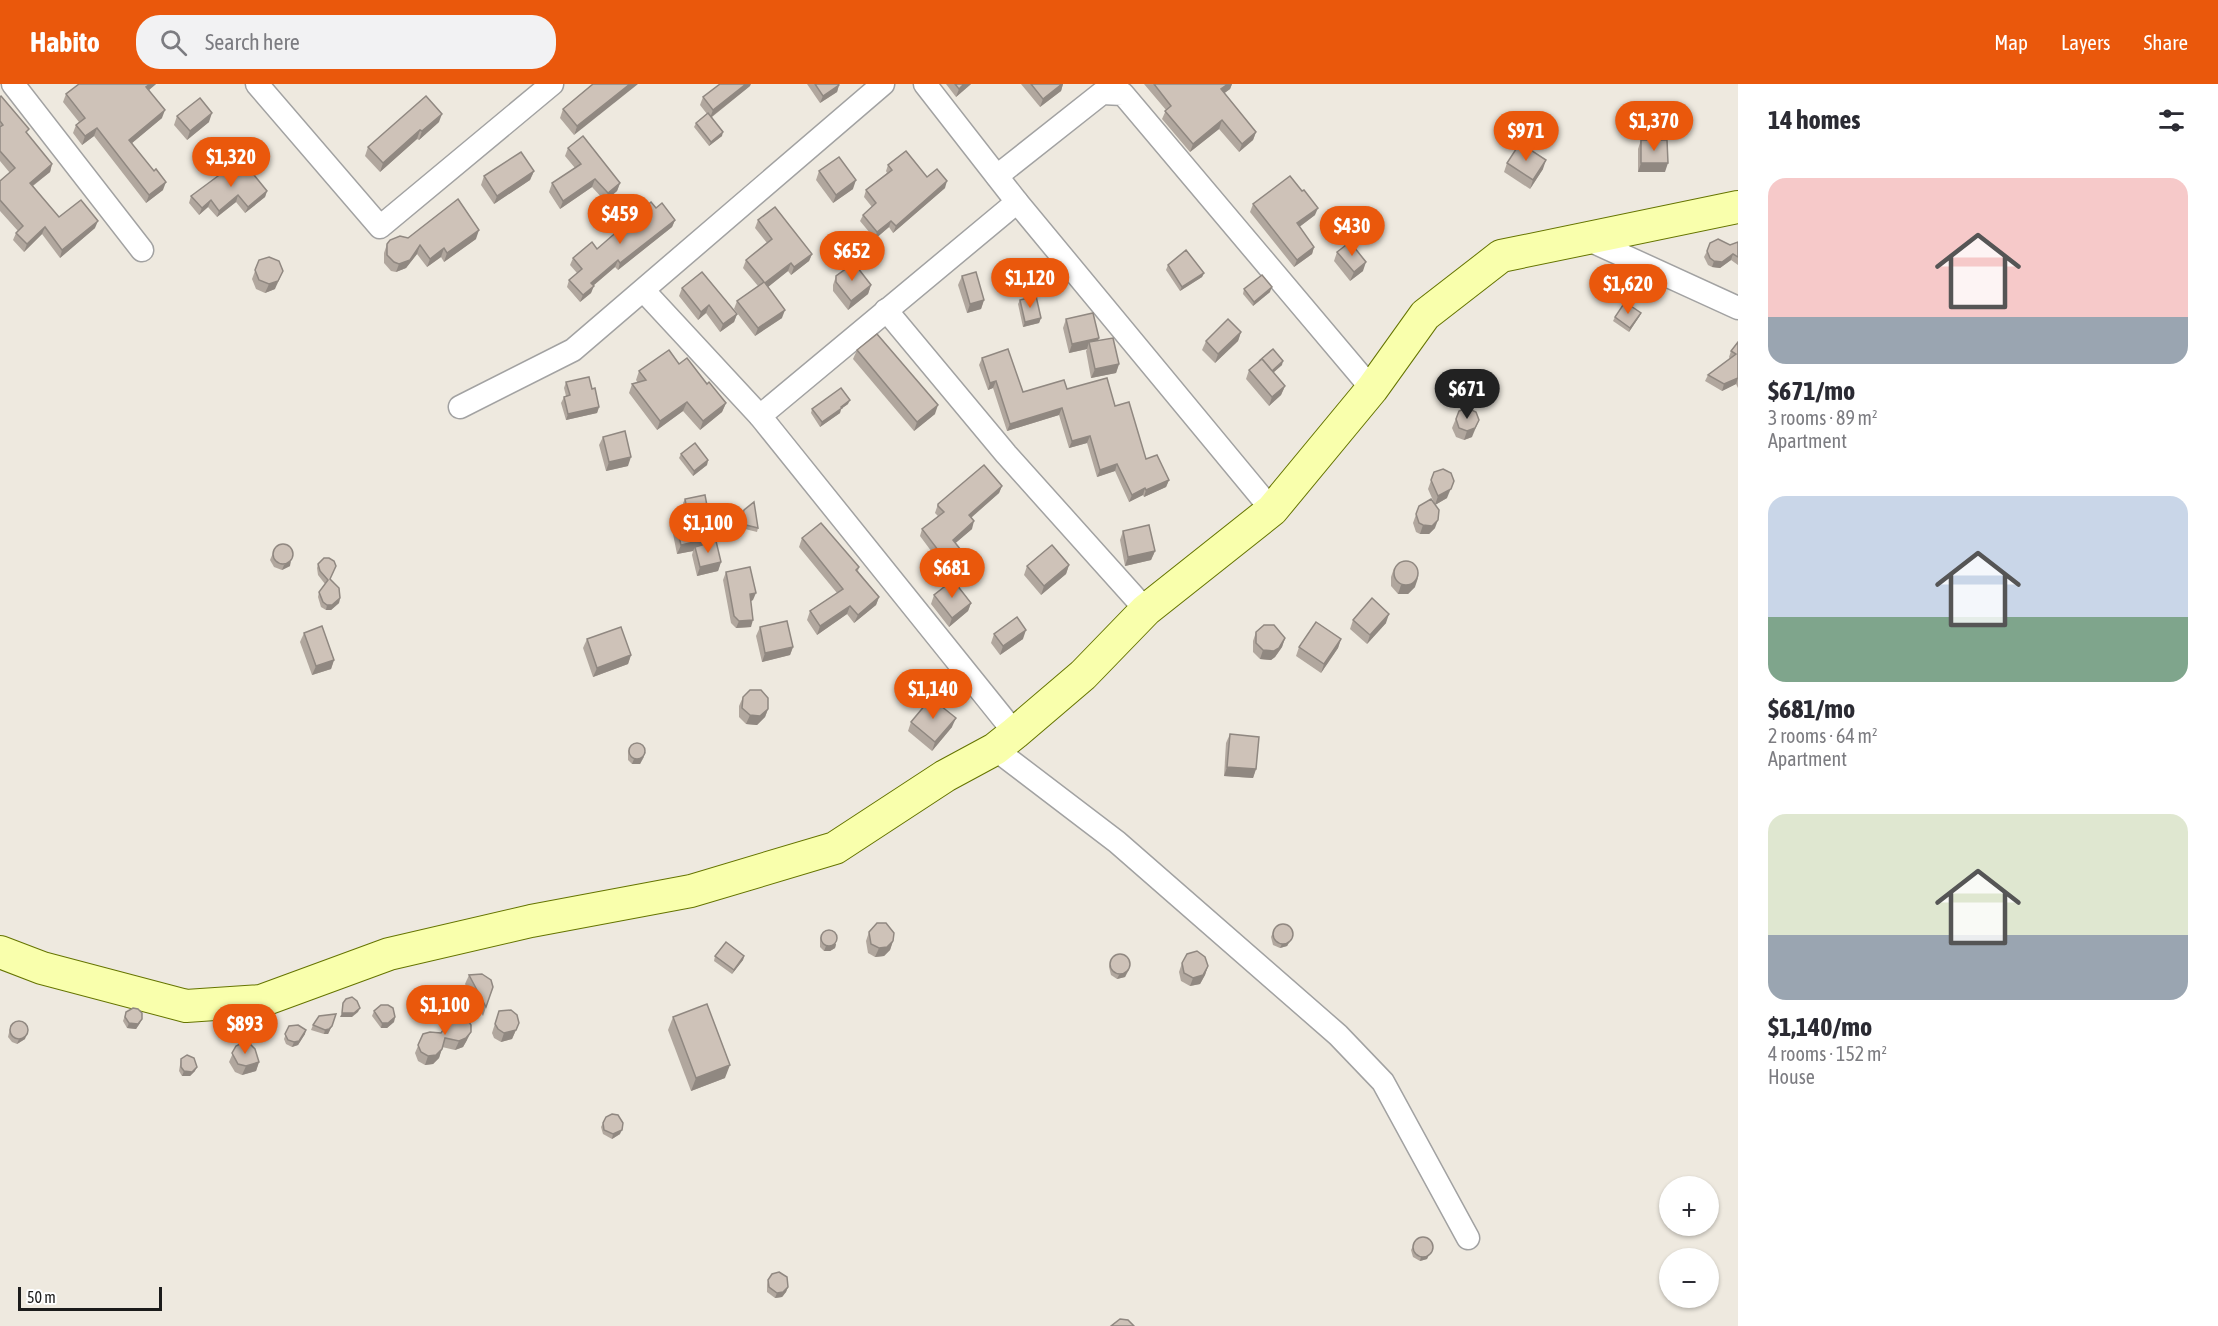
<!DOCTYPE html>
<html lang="en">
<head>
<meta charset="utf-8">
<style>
  body { margin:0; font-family:"Asap Condensed",sans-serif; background:#f2f2f3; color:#2b2b33; height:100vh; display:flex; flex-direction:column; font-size:22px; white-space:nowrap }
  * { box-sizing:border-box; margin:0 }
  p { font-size:20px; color:#7c7c81 }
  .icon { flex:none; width:33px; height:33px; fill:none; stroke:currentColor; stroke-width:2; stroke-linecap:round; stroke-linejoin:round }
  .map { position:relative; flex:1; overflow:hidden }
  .panel { display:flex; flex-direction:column; background:#fff; width:480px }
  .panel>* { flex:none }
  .fabs { position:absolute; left:1659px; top:1092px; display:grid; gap:12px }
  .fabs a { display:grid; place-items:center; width:60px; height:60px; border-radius:50%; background:#fff; box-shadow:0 2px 4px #0004; font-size:30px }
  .scale { position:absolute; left:18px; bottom:15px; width:144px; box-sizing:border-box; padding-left:6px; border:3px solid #1b1b1b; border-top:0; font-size:16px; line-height:21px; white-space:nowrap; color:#1b1b1b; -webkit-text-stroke:4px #fff; paint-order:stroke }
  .price { position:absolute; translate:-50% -51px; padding:0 14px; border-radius:21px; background:#ea580c; color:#fff; font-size:20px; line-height:39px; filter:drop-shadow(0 2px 3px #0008) }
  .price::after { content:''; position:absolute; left:50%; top:36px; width:18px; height:14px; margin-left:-9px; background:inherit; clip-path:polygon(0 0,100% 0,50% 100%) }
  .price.active { background:#222; color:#fff }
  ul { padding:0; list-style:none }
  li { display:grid; align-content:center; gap:12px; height:318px; padding:0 30px }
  li span { display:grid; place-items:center; height:186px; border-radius:18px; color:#555 }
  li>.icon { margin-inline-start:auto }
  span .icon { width:108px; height:108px; fill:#fffc; stroke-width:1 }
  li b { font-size:26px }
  h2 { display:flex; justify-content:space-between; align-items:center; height:72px; padding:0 30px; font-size:26px }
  header { display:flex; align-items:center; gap:36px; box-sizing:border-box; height:84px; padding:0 30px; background:#ea580c; color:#fff }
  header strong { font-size:28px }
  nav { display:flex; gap:33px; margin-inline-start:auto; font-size:21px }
  .search { width:420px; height:54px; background:#f2f2f3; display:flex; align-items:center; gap:15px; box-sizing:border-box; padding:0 21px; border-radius:24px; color:#7c7c81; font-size:22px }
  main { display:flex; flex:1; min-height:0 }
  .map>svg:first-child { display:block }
</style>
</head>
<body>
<header>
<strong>Habito</strong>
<div class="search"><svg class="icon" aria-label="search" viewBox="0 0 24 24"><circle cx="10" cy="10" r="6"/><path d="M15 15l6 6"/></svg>Search here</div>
<nav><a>Map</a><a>Layers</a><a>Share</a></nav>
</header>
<main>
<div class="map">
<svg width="1738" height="1242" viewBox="0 0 1738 1242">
  <rect width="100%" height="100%" fill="#eee9df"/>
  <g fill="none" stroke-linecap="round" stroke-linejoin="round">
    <defs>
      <g id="minor">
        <polyline points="13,0 142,166"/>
        <polyline points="257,0 380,143 552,0"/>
        <polyline points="925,0 1017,118 1272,426"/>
        <polyline points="997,92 1102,9 1123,10 1372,305"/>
        <polyline points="1587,155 1738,224"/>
        <polyline points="644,207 760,332 1015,649"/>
        <polyline points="886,226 1006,370 1146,526"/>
        <polyline points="460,323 573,266 883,0"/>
        <polyline points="760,332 1017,118"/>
        <polyline points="995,665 1117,758 1338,951 1383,998 1468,1154"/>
      </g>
      <polyline id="secondary" points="0,868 42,884 186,922 261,917 389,870 531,837 691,807 835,764 945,692 995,665 1015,649 1083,591 1146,526 1272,426 1372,305 1425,231 1501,172 1738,123"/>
    </defs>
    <use href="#minor" stroke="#a2a2a2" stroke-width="25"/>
    <use href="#secondary" stroke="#657400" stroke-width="34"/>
    <use href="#minor" stroke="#fff" stroke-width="22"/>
    <use href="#secondary" stroke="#f9ffac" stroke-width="32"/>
  </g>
  <g fill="#b1a79e">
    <polygon points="79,0 156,0 149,6 162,34 132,59 163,106 146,119 94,52 82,61 73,49 76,41 79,38 63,18 66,10"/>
    <polygon points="593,0 574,51 560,34 563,25"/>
    <polygon points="807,0 838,0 839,1 837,8 820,19"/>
    <polygon points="946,0 971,0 956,13"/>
    <polygon points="1021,0 1063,0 1061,7 1040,23"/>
    <polygon points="1144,0 1232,0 1230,5 1224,9 1256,48 1253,56 1239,68 1219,45 1190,68 1162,35 1166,26"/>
    <polygon points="750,2 712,33 722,52 709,62 694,43 696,39 707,30 700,21 703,13"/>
    <polygon points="0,13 27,50 52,80 50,88 33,102 59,133 95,144 60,174 42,150 24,168 13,156 16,149 18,147 0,127 0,97 10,89 0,77"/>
    <polygon points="177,32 209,38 187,56 174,41"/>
    <polygon points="439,38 419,56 417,55 380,88 365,72 368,63"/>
    <polygon points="1641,56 1665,88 1638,88 1638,65"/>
    <polygon points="568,64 620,99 617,107 605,117 592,103 560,125 549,108 552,99 575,84 565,72"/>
    <polygon points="1507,79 1543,85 1530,105 1504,88"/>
    <polygon points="888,81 927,93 945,104 893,149 889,143 875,155 860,137 863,131 872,123 864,113 866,106 887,89 886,87"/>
    <polygon points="534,87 530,96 494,120 481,101 484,92"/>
    <polygon points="819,87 853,105 833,119 816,96"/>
    <polygon points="267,107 265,113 245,129 236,118 217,133 208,123 199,131 189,119 191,112"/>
    <polygon points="1253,120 1315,131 1299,143 1314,163 1312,170 1294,183 1250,128"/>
    <polygon points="656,124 675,136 672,143 618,186 615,183 593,202 591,209 580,218 567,203 569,196 577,189 570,181 573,174 597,165"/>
    <polygon points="758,136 812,170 809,177 791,191 788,187 768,203 782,234 755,252 734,225 737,217 758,202 743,184 746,176 767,159 755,144"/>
    <polygon points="408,154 476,155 444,178 441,173 427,183 417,170 406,184 396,188 391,187 384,179 384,169 387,160"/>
    <polygon points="1738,158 1738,181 1731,176 1720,184 1712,183 1708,181 1704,173 1707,167 1730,161"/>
    <polygon points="1337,168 1363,187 1350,197 1334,177"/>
    <polygon points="259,176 275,205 265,209 256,205 252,195"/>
    <polygon points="1022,181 1054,201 1051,210 1036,213 1041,234 1039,239 1023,243 1018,220 1020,216 1025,215 1019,190"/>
    <polygon points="1168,181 1204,189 1202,193 1180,207 1166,186"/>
    <polygon points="836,192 871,201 868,210 848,226 833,207 833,201"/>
    <polygon points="962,192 984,216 981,225 967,229 958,201"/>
    <polygon points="682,204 737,230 734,238 720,248 706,229 698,236 679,212"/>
    <polygon points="1244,205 1270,208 1253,222 1243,210"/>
    <polygon points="1641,229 1639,233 1629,248 1613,237 1615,233"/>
    <polygon points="1066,235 1098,257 1119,280 1116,289 1091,294 1086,267 1087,265 1069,269 1063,244"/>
    <polygon points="1241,248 1238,257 1215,279 1202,266 1206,257"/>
    <polygon points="1738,258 1738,304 1736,300 1722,307 1705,297 1708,291 1730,275 1729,273 1731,267"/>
    <polygon points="857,266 935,330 914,347 853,275"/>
    <polygon points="982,274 1023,308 1067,305 1115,322 1146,375 1169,396 1166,403 1144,413 1143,411 1129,418 1115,387 1097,393 1087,359 1069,364 1059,331 1007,347 993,304 988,306 979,281"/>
    <polygon points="1259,277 1282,281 1273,289 1285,302 1281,311 1269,322 1246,295 1249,286"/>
    <polygon points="679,280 707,300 726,319 722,328 700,346 683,327 657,346 629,309 632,300 638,299 636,296 639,287"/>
    <polygon points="566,298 599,323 597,329 566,336 561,319 564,313 566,312 564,304"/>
    <polygon points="848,320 841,325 840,329 820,343 811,329 812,325"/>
    <polygon points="1459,327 1472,353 1464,356 1456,353 1452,344"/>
    <polygon points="603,353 628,382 606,387 599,361"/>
    <polygon points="681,370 708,376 707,381 693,392 679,374"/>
    <polygon points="1434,388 1447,414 1435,421 1435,444 1429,450 1420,450 1416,448 1413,439 1419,422 1435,421 1428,405"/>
    <polygon points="1002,402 999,409 971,434 972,445 955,459 969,487 955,498 971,519 968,527 949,543 931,520 934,511 946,501 939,492 941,484 943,483 920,452 922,445 938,432 935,429 938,420"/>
    <polygon points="685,415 708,427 707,432 702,433 706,460 721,478 718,487 697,492 692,471 693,467 677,470 672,445 675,436 686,434 683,419"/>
    <polygon points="744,426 758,444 757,448 745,445 740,440"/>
    <polygon points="1123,447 1155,467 1151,476 1125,482 1120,456"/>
    <polygon points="802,454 859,483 858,487 879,513 876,521 854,539 847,530 817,551 807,536 810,527 837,509 799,463"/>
    <polygon points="275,464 290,482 282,486 274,483 270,476"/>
    <polygon points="318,480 330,495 340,514 339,519 331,526 326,526 321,523 318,513 319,508 325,500 318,491 317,484"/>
    <polygon points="1069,481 1066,490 1041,511 1024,491 1027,482"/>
    <polygon points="1394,484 1415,503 1408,510 1398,510 1391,502 1391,493"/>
    <polygon points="726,488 753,516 751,517 751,543 736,544 731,539 723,496"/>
    <polygon points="1353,536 1386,539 1367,560 1350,545"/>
    <polygon points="760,543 793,563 790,571 762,578 756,552"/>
    <polygon points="1256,548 1285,554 1282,563 1275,573 1271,576 1260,575 1253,568 1253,557"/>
    <polygon points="304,549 334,576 331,585 312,591 300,558"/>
    <polygon points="994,550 1023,555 1000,571 991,559"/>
    <polygon points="587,555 631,571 628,580 593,593 583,564"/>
    <polygon points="1341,555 1338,564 1321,589 1296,572 1299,563"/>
    <polygon points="743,613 768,625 765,633 757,641 746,640 739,633 739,622"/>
    <polygon points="911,638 952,643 932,667 908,647"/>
    <polygon points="1230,650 1256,685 1253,694 1224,692 1226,659"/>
    <polygon points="630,663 644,673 640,680 632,680 628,676 628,667"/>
    <polygon points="869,848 893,857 890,866 884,872 875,873 868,869 866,857"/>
    <polygon points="1273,848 1291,856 1287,862 1280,864 1273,861 1271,853"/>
    <polygon points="822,850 836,860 835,864 830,867 824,867 820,863 820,854"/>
    <polygon points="715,872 744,872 743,876 732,890 714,877"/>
    <polygon points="1110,879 1129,886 1125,893 1117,895 1111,891 1109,883"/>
    <polygon points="1182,879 1208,882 1205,891 1200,900 1190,902 1181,897 1179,888"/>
    <polygon points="469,891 493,903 483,932 465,900"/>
    <polygon points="374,927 395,933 394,938 387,944 381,944 372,932"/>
    <polygon points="499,927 519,939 512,955 501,958 494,954 492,949"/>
    <polygon points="126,928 140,939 136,945 127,944 123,937"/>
    <polygon points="673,933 725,994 691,1007 668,946"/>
    <polygon points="11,940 26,951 25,955 17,960 12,958 8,953"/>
    <polygon points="313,941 330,946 328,950 324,950 311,946"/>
    <polygon points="289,942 305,950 298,961 292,963 286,960 284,955"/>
    <polygon points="423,950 467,956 463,963 455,966 442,963 439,974 433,980 425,981 418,977 415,969"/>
    <polygon points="236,962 259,978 256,987 242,991 235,988 229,978"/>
    <polygon points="181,975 195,987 190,992 182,992 179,987"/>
    <polygon points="606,1033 620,1050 612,1055 603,1050 601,1043"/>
    <polygon points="1413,1162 1432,1164 1427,1175 1420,1177 1413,1173 1411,1166"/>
    <polygon points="768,1196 788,1203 786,1208 782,1213 775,1214 767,1208 767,1201"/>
  </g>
  <g fill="#908881">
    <polygon points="150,0 156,0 143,11 146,3"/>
    <polygon points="630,0 638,0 574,51 577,42"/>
    <polygon points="746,0 751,0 750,2 710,34 713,26"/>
    <polygon points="964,0 971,0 956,13 959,5"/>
    <polygon points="1062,0 1063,0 1061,7 1040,23 1043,15"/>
    <polygon points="1228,0 1232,0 1230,5 1218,14 1221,5"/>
    <polygon points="839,1 837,8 820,19 823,12"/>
    <polygon points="165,26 162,34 126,64 129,56"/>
    <polygon points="212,29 209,38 187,56 190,47"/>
    <polygon points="442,30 439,38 419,56 422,47"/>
    <polygon points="1222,36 1219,45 1190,68 1193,60"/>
    <polygon points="97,44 94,52 82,61 85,52"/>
    <polygon points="420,46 417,55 380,88 383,79"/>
    <polygon points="723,48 722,52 709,62 711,58"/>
    <polygon points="1256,48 1253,56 1239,68 1242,60"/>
    <polygon points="1546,76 1543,85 1530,105 1533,96"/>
    <polygon points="1641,79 1668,79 1665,88 1638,88"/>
    <polygon points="52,80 50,88 27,106 30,99"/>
    <polygon points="534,87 530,96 494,120 497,112"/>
    <polygon points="595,95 592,103 560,125 563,117"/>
    <polygon points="856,96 853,105 833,119 836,111"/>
    <polygon points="947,97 945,104 893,149 896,142"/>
    <polygon points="166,98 163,106 146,119 149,111"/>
    <polygon points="620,99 617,107 605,117 608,109"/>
    <polygon points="267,107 265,113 245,129 248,123"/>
    <polygon points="238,111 236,118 217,133 219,127"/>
    <polygon points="211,116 208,123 199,131 202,124"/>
    <polygon points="1318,124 1315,131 1294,147 1297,139"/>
    <polygon points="675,136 672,143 618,186 620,179"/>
    <polygon points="98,137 95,144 60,174 62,166"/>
    <polygon points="891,137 889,143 875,155 877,148"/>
    <polygon points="45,143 42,150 24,168 27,160"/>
    <polygon points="479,146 476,155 444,178 447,169"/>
    <polygon points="420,161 417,170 406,184 396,188 399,180"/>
    <polygon points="1314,163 1312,170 1294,183 1297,176"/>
    <polygon points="444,164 441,173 427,183 430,175"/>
    <polygon points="812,170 809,177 791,191 794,183"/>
    <polygon points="1733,170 1731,176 1720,184 1712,183 1714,177"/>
    <polygon points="618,176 615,183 588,206 591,199"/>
    <polygon points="1366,178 1363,187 1350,197 1354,188"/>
    <polygon points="791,179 788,187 763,207 765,199"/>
    <polygon points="283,187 275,205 265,209 269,200"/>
    <polygon points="1204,189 1202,193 1180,207 1182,203"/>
    <polygon points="871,201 868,210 848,226 851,217"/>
    <polygon points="1054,201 1051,210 1025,216 1028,207"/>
    <polygon points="594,202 591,209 580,218 583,211"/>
    <polygon points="1272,203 1270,208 1253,222 1254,218"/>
    <polygon points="984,216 981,225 967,229 970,220"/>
    <polygon points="709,221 706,229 698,236 701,228"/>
    <polygon points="785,226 782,234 755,252 758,244"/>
    <polygon points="1641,229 1639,233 1629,248 1630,244"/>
    <polygon points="737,230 734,238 720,248 723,240"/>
    <polygon points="1041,234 1039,239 1023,243 1025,238"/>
    <polygon points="1241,248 1238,257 1215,279 1218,270"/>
    <polygon points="1099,254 1096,263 1089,258 1087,265 1069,269 1072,260"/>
    <polygon points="1283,277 1282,281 1268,293 1270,289"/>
    <polygon points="1119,280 1116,289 1091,294 1095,285"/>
    <polygon points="1738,294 1736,300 1722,307 1724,300"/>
    <polygon points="996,297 993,304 988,306 990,299"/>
    <polygon points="1285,302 1281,311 1269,322 1272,313"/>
    <polygon points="850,316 848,320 841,325 840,329 820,343 822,338"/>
    <polygon points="687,318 683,327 657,346 660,337"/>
    <polygon points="726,319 722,328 700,346 703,337"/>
    <polygon points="938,321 935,330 914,347 917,338"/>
    <polygon points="599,323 597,329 566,336 568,330"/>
    <polygon points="1062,324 1059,331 1007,347 1010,340"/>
    <polygon points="1479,336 1472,353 1464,356 1467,347"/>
    <polygon points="1090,352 1087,359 1069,364 1072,357"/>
    <polygon points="631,373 628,382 606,387 609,378"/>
    <polygon points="708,376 707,381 693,392 694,387"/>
    <polygon points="1117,380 1115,387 1097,393 1100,386"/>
    <polygon points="1169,396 1166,403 1144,413 1146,406"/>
    <polygon points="1454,397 1447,414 1435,421 1438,412"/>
    <polygon points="1002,402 999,409 966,438 969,431"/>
    <polygon points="1145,404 1143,411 1129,418 1132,411"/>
    <polygon points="708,427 707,432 686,435 688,431"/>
    <polygon points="1438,436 1435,444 1429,450 1420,450 1423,441"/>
    <polygon points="974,437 972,445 951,463 953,456"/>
    <polygon points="707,455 704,464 695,463 693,467 677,470 681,461"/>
    <polygon points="1155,467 1151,476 1125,482 1128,473"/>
    <polygon points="291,477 290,482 282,486 284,481"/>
    <polygon points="721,478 718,487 697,492 700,483"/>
    <polygon points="972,480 969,487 948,503 951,496"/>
    <polygon points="1069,481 1066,490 1041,511 1044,502"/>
    <polygon points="1418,494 1415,503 1408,510 1398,510 1401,501"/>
    <polygon points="756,509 753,516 748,518 750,510"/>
    <polygon points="879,513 876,521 854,539 858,531"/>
    <polygon points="340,514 339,519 331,526 326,526 327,521"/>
    <polygon points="971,519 968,527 949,543 952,534"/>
    <polygon points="850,522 847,530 817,551 820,542"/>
    <polygon points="1389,530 1386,539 1367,560 1370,551"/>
    <polygon points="753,536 751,543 736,544 739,537"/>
    <polygon points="1026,546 1023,555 1000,571 1003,562"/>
    <polygon points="1285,554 1282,563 1275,573 1271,576 1260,575 1263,566"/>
    <polygon points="1341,555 1338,564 1321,589 1324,580"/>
    <polygon points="793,563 790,571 762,578 765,569"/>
    <polygon points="631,571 628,580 593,593 597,584"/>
    <polygon points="334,576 331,585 312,591 316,582"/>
    <polygon points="768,625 765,633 757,641 746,640 750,631"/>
    <polygon points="956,634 952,643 932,667 935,658"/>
    <polygon points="646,668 640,680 632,680 634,675"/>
    <polygon points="1227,683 1256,685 1253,694 1224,692"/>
    <polygon points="1293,851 1287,862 1280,864 1282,860"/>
    <polygon points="893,857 890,866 884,872 875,873 879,864"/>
    <polygon points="836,860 835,864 830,867 824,867 826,862"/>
    <polygon points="744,872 743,876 732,890 734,886"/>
    <polygon points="1130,882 1125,893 1117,895 1119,891"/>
    <polygon points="1208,882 1205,891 1200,900 1190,902 1193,894"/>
    <polygon points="360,924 358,928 352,933 340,933 342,929"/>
    <polygon points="395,933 394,938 387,944 381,944 382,939"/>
    <polygon points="142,935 140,939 136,945 127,944 129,939"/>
    <polygon points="519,939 512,955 501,958 504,949"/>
    <polygon points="332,942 328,950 324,950 325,946"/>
    <polygon points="306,946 305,950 298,961 292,963 294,958"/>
    <polygon points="471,948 467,956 463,963 455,966 459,957"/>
    <polygon points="26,951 25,955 17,960 19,955"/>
    <polygon points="442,965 439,974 433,980 425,981 428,972"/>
    <polygon points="259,978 256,987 242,991 246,982"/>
    <polygon points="730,981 725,994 691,1007 696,994"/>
    <polygon points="197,983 195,987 190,992 182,992 184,987"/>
    <polygon points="622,1046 620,1050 612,1055 613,1050"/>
    <polygon points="1432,1164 1427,1175 1420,1177 1421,1173"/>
    <polygon points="788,1203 786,1208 782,1213 775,1214 777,1209"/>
  </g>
  <g fill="#cec2b8" stroke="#908881" stroke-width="1.5">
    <polygon points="79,0 150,0 146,3 165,26 129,56 154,87 156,85 166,98 149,111 97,44 85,52 76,41 85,34 66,10"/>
    <polygon points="593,0 630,0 577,42 563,25"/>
    <polygon points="720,0 746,0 713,26 703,13"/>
    <polygon points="815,0 838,0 839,1 823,12"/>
    <polygon points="955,0 964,0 959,5"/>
    <polygon points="1031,0 1062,0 1043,15"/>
    <polygon points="1154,0 1228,0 1221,5 1256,48 1242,60 1222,36 1193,60 1165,27 1171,22"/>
    <polygon points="1,12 29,45 26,48 52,80 30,99 59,133 81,116 98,137 62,166 45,143 27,160 16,149 23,142 0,116 0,97 15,84 0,67 0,43 3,41 0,37 0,13"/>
    <polygon points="426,12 442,30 422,47 420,46 383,79 368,63"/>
    <polygon points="200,14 212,29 190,47 177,32"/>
    <polygon points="708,29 723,48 711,58 696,39"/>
    <polygon points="583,52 620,99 608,109 595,95 563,117 552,99 581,80 568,64"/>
    <polygon points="1641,56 1667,56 1668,79 1641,79"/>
    <polygon points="1520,59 1546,76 1533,96 1507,79"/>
    <polygon points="906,67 927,93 937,85 947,97 896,142 891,137 877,148 863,131 876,119 866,106 892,86 888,81"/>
    <polygon points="521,68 534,87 497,112 484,92"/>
    <polygon points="839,73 856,96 836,111 819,87"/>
    <polygon points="241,75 267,107 248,123 238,111 219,127 211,116 202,124 191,112"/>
    <polygon points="1290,92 1302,107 1304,106 1318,124 1297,139 1314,163 1297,176 1253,120"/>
    <polygon points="458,115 479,146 447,169 444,164 430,175 420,161 410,176 399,180 394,178 387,171 387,160 390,156 400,152 408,154"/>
    <polygon points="651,118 656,124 662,119 675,136 620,179 618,176 591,199 594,202 583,211 569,196 582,185 573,174 592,158 597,165"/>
    <polygon points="775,123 812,170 794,183 791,179 765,199 785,226 758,244 737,217 764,198 746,176 772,155 758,136"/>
    <polygon points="1718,155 1730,161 1738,158 1738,173 1733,170 1722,178 1714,177 1710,174 1707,167 1710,159"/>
    <polygon points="1350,158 1366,178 1354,188 1337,168"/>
    <polygon points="1186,166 1204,189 1182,203 1168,181"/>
    <polygon points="269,173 279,177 283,187 278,197 269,200 259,196 255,186 259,176"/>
    <polygon points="1048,175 1054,201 1028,207 1022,181"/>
    <polygon points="854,179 871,201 851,217 836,198 836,192"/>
    <polygon points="702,188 737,230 723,240 709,221 701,228 682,204"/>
    <polygon points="976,188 984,216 970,220 962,192"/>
    <polygon points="1262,191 1272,203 1254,218 1244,205"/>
    <polygon points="1036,212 1041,234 1025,238 1020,216"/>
    <polygon points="1625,218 1641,229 1630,244 1615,233"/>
    <polygon points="1093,229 1099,254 1072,260 1066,235"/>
    <polygon points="1228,235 1241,248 1218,270 1206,257"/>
    <polygon points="877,250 938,321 917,338 857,266"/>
    <polygon points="1113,254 1119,280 1095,285 1089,258"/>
    <polygon points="1738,258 1738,294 1724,300 1708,291 1736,270 1731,267"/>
    <polygon points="1008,265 1023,308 1064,296 1067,305 1107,294 1115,322 1129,318 1146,375 1157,371 1169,396 1146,406 1145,404 1132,411 1117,380 1100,386 1090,352 1072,357 1062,324 1010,340 996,297 990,299 982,274"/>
    <polygon points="1273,265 1283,277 1272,287 1262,275 1259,277"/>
    <polygon points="669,266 679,280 687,274 707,300 709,298 726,319 703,337 687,318 660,337 632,300 646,296 639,287"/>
    <polygon points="1262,275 1285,302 1272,313 1249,286"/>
    <polygon points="589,293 592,305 595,304 599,323 568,330 564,313 570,311 566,298"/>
    <polygon points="841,304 850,316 841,323 842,324 822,338 812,325"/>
    <polygon points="1467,324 1476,328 1479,336 1475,344 1467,347 1459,344 1456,335 1459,327"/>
    <polygon points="625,347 631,373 609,378 603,353"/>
    <polygon points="695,359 708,376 694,387 681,370"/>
    <polygon points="984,381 1002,402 969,431 974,437 953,456 972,480 951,496 941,484 948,479 922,445 944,428 938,422 938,420"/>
    <polygon points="1443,385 1451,389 1454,397 1451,405 1438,412 1431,396 1434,388"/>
    <polygon points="705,411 708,427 688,431 685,415"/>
    <polygon points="1431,415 1439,426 1438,436 1432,442 1423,441 1419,439 1416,430 1419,422"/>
    <polygon points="754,418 758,444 746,441 741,436 744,426"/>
    <polygon points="702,430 707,455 681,461 675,436"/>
    <polygon points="821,439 859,483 856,486 879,513 858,531 850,522 820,542 810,527 843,505 802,454"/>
    <polygon points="1149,441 1155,467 1128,473 1123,447"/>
    <polygon points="716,457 721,478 700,483 695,463"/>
    <circle cx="283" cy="470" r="10"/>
    <polygon points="1052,461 1069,481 1044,502 1027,482"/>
    <polygon points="324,474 329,474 334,477 336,482 330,495 339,504 340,514 332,521 327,521 323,518 319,508 328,496 320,487 318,480"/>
    <circle cx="1406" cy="489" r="12"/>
    <polygon points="750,483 756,509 750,510 753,536 739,537 734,532 726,488"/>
    <polygon points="953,496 971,519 952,534 934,511"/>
    <polygon points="1372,514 1389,530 1370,551 1353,536"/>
    <polygon points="1017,533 1026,546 1003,562 994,550"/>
    <polygon points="787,537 793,563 765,569 760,543"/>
    <polygon points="1316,538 1341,555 1324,580 1299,563"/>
    <polygon points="1264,541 1274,541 1285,554 1279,564 1274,567 1263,566 1256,559 1256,548"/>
    <polygon points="322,542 334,576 316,582 304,549"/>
    <polygon points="621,543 631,571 597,584 587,555"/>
    <polygon points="750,606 761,606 768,614 768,625 760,632 750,631 742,624 743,613"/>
    <polygon points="931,614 956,634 935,658 911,638"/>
    <polygon points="1230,650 1259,653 1256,685 1227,683"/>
    <circle cx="637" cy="667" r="8"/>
    <polygon points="877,839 886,839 894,849 893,857 887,863 879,864 871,860 869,848"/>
    <circle cx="1283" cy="850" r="10"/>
    <circle cx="829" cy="854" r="8"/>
    <polygon points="726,858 744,872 734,886 715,872"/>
    <polygon points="1197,867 1205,873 1208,882 1203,891 1193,894 1184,889 1182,879 1187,870"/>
    <circle cx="1120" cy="880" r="10"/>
    <polygon points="482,890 491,896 493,903 486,923 469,891"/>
    <polygon points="352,913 357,917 360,924 354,929 342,929 343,919 346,915"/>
    <polygon points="707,920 730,981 696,994 673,933"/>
    <polygon points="381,921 388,921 393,924 395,933 388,939 382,939 374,927"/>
    <polygon points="133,924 138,925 142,929 142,935 138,940 129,939 125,933 126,928"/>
    <polygon points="511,926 517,931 519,939 516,946 504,949 498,945 495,940 499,927"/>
    <polygon points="336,930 332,942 329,945 325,946 313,941 319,932"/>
    <polygon points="465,932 471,941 471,948 466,954 459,957 445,954 442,965 436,971 428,972 421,968 418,961 423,950 430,948 441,949 452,933"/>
    <circle cx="19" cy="946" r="9"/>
    <polygon points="298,941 306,946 299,957 294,958 288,956 285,950 289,942"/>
    <polygon points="242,959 250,960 255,965 259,978 246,982 238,980 232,969 236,962"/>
    <polygon points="187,971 194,974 197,983 192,988 184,987 181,983 181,975"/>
    <polygon points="612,1030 618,1031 623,1039 622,1046 613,1050 604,1046 603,1039 606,1033"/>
    <circle cx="1423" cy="1163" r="10"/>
    <polygon points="779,1188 787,1193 788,1203 783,1208 777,1209 769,1203 768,1196 772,1190"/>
    <polygon points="1120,1235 1128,1236 1134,1242 1111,1242"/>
  </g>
</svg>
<div class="fabs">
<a>+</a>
<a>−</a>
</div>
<div class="scale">50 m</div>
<b class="price" style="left:1654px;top:68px">$1,370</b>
<b class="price" style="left:1526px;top:78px">$971</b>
<b class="price" style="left:231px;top:104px">$1,320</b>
<b class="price" style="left:620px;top:161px">$459</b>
<b class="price" style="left:1352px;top:173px">$430</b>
<b class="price" style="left:852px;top:198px">$652</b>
<b class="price" style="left:1030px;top:225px">$1,120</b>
<b class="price" style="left:1628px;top:231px">$1,620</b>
<b class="price active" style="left:1467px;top:336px">$671</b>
<b class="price" style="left:708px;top:470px">$1,100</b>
<b class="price" style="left:952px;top:515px">$681</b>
<b class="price" style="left:933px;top:636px">$1,140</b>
<b class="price" style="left:445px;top:952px">$1,100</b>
<b class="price" style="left:245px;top:971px">$893</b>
</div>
<section class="panel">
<h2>14 homes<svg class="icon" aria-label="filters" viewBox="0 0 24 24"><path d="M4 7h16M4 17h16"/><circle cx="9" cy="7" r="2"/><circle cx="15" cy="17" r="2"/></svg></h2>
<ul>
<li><span style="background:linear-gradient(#f6c9c9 75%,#9aa5b1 0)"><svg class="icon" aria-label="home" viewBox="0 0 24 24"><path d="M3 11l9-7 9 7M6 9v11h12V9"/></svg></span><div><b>$671/mo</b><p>3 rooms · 89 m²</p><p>Apartment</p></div></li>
<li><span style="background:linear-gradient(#c9d6e8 65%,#7fa58c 0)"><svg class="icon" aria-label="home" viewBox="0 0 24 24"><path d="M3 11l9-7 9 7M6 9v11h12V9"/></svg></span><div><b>$681/mo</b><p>2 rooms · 64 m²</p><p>Apartment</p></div></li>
<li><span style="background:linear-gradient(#dfe7d0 65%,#9aa5b1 0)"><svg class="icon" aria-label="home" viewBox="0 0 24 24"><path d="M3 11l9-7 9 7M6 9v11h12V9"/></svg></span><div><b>$1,140/mo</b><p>4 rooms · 152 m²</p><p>House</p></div></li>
</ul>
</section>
</main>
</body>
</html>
